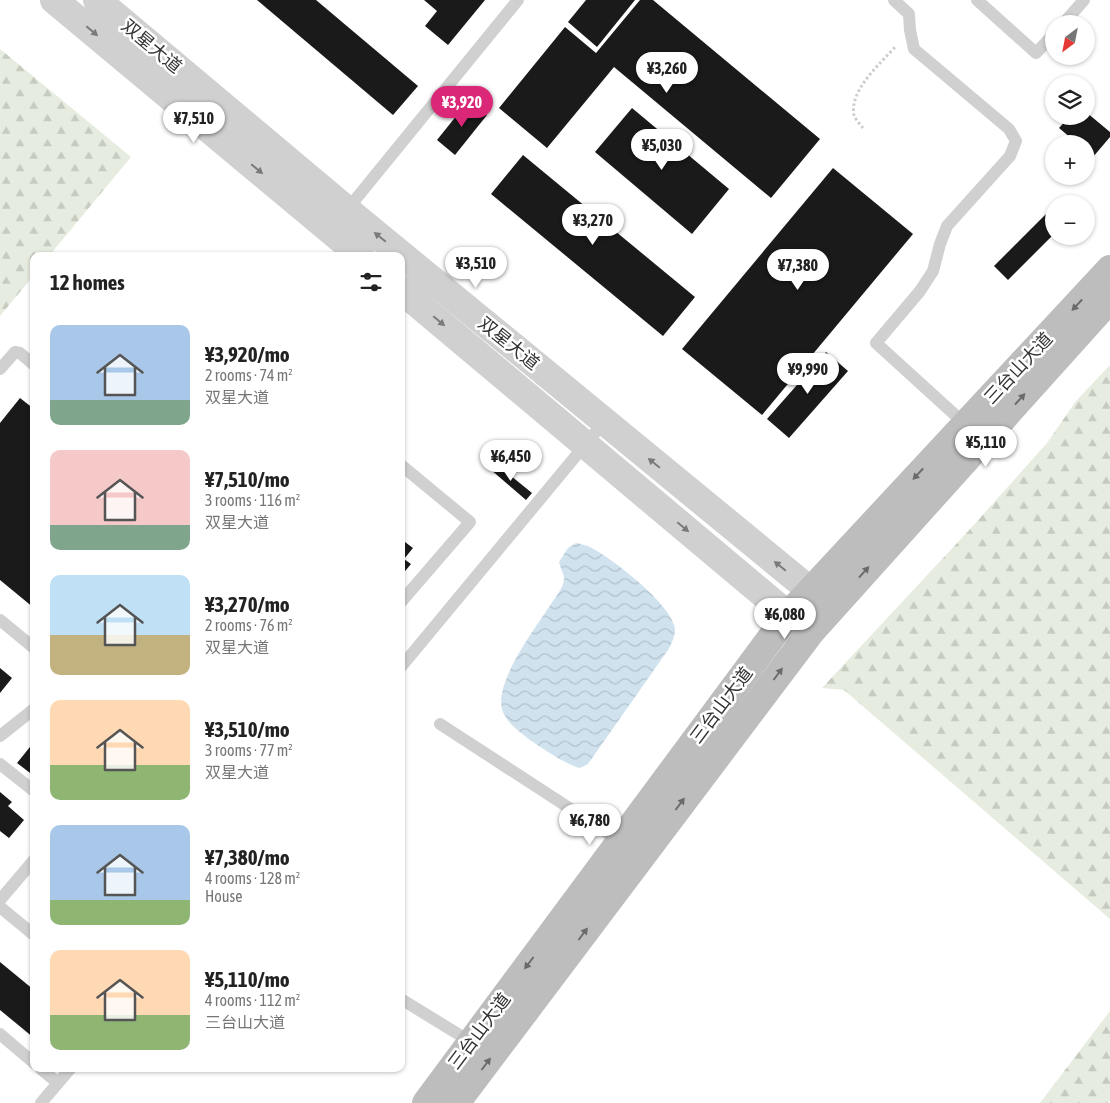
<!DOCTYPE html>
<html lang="en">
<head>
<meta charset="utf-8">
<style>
  body { margin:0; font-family:"Asap Condensed","Noto Sans SC",sans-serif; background:#f6f6f6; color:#222; height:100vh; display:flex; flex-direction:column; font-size:19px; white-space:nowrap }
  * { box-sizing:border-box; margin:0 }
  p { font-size:16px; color:#767676 }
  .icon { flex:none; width:28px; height:28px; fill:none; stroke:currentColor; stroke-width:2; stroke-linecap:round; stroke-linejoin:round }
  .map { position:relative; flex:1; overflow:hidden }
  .details { position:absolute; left:30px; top:252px; width:375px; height:820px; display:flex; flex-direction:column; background:#fff; border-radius:10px; box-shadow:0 1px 4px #0004 }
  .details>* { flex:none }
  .needle { width:32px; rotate:212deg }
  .tools { position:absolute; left:1045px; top:15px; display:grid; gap:10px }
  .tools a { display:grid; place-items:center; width:50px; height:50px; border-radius:50%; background:#fff; box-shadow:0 1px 4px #0004; font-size:25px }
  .price { position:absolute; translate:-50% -42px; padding:0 11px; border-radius:18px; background:#fff; color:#222; font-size:16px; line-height:32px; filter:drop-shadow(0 1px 2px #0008) }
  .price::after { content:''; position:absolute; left:50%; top:30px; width:15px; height:11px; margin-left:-8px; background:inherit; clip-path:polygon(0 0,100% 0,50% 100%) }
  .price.selected { background:#db2777; color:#fff }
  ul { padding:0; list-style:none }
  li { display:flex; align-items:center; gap:15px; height:125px; padding:0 20px }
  li span { display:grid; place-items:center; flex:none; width:140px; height:100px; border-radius:10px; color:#555 }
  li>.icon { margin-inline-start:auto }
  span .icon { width:60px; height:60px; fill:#fffc; stroke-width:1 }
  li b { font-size:21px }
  h2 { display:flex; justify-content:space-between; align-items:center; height:60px; padding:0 20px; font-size:21px }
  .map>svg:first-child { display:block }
</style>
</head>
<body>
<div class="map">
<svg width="1110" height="1103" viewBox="0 0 1110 1103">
  <defs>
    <pattern id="forest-firs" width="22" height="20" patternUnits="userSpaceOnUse" patternTransform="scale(1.25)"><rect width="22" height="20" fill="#e6ecdf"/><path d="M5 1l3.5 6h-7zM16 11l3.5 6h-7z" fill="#c6cbc0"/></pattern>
    <pattern id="water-waves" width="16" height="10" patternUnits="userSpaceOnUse" patternTransform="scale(1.25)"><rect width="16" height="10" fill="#cfe2ee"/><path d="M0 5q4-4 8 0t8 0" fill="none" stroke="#b2c2cd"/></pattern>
  </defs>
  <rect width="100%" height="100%" fill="#fff"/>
  <g fill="url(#forest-firs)">
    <polygon points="0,49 131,157 49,256 34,256 34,275 0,316"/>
    <polygon points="1110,365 1110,919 844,690 822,688 972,527 1047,443 1076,401"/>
    <polygon points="1110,1011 1110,1101 1108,1103 1040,1103"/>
  </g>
  <path fill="url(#water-waves)" d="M576 543C581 544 586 545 590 547 613 559 667 601 674 625 677 633 672 643 668 650L588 764 579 768C562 762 548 752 533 742 522 734 505 722 502 709 495 681 534 630 549 607 554 599 565 587 564 577 563 572 560 567 559 562L568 548Z"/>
  <g fill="#1a1a1a">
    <polygon points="257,0 316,0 418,86 393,115"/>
    <polygon points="424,0 485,0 448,45 425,26 437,11"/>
    <polygon points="586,0 635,0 597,47 568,22"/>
    <polygon points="640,0 653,0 820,139 771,198 614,67 547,148 499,108 565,27 596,53"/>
    <polygon points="469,100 487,115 455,155 437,140"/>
    <polygon points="632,108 729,189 692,234 595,152"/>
    <polygon points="1086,112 1110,132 1110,137 1093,157 1086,151 1086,144 1078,144 1059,128 1070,116 1086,116"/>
    <polygon points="523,155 695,297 663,336 491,194"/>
    <polygon points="833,168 913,234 762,415 682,349"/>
    <polygon points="1054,206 1054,234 1008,280 994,266"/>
    <polygon points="826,352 848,371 789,438 767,419"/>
    <polygon points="20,398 34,409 34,608 0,580 0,423"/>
    <polygon points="495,463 532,493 526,500 490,469"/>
    <polygon points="401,539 413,548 404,559 411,564 401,576"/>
    <polygon points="0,668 12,678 0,693"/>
    <polygon points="34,742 34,776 17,763"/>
    <polygon points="0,792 12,802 8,806 24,820 9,838 0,831"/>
    <polygon points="0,962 34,990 34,1038 0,1010"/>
  </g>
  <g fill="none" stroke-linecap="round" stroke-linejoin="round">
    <path stroke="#cdcdcd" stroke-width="3" stroke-dasharray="2.5 2.5" stroke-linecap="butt" d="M863 128C860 124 855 119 854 115 849 90 881 63 896 46"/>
    <g stroke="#d0d0d0" stroke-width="12">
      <polyline points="894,0 909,14 910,30 914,49 1009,129 1016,141 1010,156 947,226 940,244 933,271 920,291 876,343 965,424"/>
      <polyline points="977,0 1036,53 1054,34"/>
      <polyline points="1063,24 1084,0"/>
      <polyline points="346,211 518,0"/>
      <polyline points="0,369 15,352 20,353 34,365"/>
      <polyline points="401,465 470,522 401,602"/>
      <polyline points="0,620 34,648"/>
      <polyline points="401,667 604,422"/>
      <polyline points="440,724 620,841"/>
      <polyline points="0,736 34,709"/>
      <polyline points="0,764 34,791"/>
      <polyline points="0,900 34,860"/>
      <polyline points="0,907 34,935"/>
      <polyline points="401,999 471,1042"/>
      <polyline points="0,1034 34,1063"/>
      <polyline points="41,1069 58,1083"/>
      <polyline points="41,1103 70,1069"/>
    </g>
    <g stroke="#d0d0d0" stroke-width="28">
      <polyline points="54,0 361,256"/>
      <polyline points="97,0 347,210 828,605"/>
      <polyline points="401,290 806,630"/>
    </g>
    <g stroke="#bdbdbd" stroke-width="28">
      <polyline points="426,1103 788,615 1110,269"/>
      <polyline points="456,1103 810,633 1110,299"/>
    </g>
  </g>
  <defs><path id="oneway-solid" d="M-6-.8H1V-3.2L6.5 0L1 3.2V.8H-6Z" transform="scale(1.25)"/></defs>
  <g fill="#7a7a7a">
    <use href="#oneway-solid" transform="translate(92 31) rotate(40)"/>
    <use href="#oneway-solid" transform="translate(257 169) rotate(40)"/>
    <use href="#oneway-solid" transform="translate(380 237) rotate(-141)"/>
    <use href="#oneway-solid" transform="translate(439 321) rotate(40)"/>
    <use href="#oneway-solid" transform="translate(654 463) rotate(-141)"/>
    <use href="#oneway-solid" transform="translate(683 527) rotate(40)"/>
    <use href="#oneway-solid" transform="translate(780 566) rotate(-141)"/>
  </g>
  <g fill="#6a6a6a">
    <use href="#oneway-solid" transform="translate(1077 305) rotate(133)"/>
    <use href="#oneway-solid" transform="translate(1020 399) rotate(-48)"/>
    <use href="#oneway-solid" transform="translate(918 474) rotate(133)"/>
    <use href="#oneway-solid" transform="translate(864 572) rotate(-48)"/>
    <use href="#oneway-solid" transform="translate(778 674) rotate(-53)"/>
    <use href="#oneway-solid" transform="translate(680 804) rotate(-53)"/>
    <use href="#oneway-solid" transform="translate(583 934) rotate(-53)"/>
    <use href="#oneway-solid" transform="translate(529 963) rotate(127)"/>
    <use href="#oneway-solid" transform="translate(486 1064) rotate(-53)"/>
  </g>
  <g text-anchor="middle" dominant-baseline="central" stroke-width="5" stroke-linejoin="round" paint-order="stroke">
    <g font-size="18" fill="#333" stroke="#fff">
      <text transform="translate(152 46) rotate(40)">双星大道</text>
      <text transform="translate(509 343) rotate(39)">双星大道</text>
      <text transform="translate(1018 368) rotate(-47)">三台山大道</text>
      <text transform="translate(721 705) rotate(-53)">三台山大道</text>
      <text transform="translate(479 1031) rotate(-53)">三台山大道</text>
    </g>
  </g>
</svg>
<div class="tools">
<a><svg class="needle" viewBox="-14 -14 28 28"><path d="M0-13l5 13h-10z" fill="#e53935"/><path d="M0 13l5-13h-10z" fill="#767676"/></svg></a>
<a><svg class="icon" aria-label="layers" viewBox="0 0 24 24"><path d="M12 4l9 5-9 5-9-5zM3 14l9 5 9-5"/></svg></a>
<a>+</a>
<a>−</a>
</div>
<b class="price" style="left:667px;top:94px">¥3,260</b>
<b class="price selected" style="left:462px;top:128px">¥3,920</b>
<b class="price" style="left:194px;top:144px">¥7,510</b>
<b class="price" style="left:662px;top:171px">¥5,030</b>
<b class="price" style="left:593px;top:246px">¥3,270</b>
<b class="price" style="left:476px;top:289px">¥3,510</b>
<b class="price" style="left:798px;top:291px">¥7,380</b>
<b class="price" style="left:808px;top:395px">¥9,990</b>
<b class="price" style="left:986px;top:468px">¥5,110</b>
<b class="price" style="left:511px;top:482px">¥6,450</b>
<b class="price" style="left:785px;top:640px">¥6,080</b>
<b class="price" style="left:590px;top:846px">¥6,780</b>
<section class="details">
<h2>12 homes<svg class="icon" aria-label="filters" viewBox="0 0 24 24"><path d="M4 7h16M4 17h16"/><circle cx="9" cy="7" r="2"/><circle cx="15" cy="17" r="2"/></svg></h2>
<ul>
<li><span style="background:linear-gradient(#a9c7e8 75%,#7fa58c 0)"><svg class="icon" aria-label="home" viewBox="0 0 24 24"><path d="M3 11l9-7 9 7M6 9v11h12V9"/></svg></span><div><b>¥3,920/mo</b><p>2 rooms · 74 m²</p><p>双星大道</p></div></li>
<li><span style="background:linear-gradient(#f6c9c9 75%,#7fa58c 0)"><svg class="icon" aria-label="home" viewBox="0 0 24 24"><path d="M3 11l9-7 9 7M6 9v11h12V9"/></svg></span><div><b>¥7,510/mo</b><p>3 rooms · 116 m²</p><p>双星大道</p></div></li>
<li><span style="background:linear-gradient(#bfe0f5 60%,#c2b280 0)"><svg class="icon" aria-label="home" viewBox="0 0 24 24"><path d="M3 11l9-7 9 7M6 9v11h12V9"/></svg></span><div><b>¥3,270/mo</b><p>2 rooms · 76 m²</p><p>双星大道</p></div></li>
<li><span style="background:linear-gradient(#ffd9b3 65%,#8fb573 0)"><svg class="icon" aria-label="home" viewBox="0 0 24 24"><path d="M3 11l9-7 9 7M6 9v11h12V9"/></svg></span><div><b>¥3,510/mo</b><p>3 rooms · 77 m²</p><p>双星大道</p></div></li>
<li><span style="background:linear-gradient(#a9c7e8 75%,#8fb573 0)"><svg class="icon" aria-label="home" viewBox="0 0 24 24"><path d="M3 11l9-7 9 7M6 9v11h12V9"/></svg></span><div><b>¥7,380/mo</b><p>4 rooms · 128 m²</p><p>House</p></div></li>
<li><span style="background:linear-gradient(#ffd9b3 65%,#8fb573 0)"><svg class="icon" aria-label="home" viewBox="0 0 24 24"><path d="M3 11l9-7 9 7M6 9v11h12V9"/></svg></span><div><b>¥5,110/mo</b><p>4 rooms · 112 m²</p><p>三台山大道</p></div></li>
</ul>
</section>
</div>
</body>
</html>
